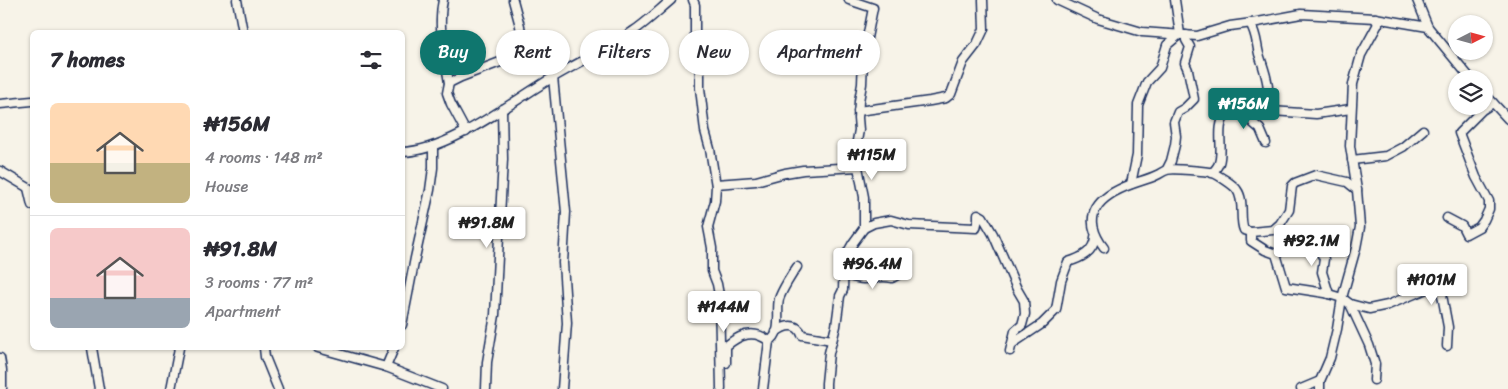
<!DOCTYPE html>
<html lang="en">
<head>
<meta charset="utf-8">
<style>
  body { margin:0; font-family:Sriracha,sans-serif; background:#f7f7f7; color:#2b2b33; height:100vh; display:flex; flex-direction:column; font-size:19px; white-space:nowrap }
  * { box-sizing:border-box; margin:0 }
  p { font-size:16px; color:#7c7c81 }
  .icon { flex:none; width:28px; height:28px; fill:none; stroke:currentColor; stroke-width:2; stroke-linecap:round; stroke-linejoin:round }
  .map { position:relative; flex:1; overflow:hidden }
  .sheet { position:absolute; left:30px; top:30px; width:375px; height:320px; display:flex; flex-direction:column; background:#fff; border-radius:8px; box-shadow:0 1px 4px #0004 }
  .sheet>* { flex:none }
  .guide { position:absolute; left:420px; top:30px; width:475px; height:45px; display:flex; gap:10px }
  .needle { width:32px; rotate:84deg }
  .tools { position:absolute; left:1448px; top:15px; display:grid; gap:10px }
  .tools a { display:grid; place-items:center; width:45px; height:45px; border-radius:50%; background:#fff; box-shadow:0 1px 4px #0004; font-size:25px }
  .price { position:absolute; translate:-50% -42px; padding:0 11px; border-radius:5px; background:#fff; color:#222; font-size:16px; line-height:32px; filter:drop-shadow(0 1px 2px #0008) }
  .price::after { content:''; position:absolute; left:50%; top:30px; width:15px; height:11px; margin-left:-8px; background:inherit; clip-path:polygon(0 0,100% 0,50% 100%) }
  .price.selected { background:#0f766e; color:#fff }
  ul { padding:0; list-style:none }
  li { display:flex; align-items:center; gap:15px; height:125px; padding:0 20px }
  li+li { border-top:1px solid #e1e1e2 }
  li span { display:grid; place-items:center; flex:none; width:140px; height:100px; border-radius:8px; color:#555 }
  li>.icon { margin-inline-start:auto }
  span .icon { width:60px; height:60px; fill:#fffc; stroke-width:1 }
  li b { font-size:21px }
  h2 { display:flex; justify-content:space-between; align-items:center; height:60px; padding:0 20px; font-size:21px }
  .chip { padding:0 18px; border-radius:22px; background:#fff; box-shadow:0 1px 4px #0004; font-size:18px; line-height:45px }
  .chip.selected { background:#0f766e; color:#fff }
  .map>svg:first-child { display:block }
</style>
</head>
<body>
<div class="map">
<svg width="1508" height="389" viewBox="0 0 1508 389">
  <rect width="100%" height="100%" fill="#f7f3e8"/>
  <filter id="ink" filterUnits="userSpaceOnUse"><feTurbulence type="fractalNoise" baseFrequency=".02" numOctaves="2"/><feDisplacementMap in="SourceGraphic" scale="10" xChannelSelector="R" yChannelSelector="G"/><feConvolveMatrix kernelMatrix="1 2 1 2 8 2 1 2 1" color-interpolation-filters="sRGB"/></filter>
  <g filter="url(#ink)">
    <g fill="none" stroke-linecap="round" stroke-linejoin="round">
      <defs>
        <g id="minor">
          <polyline points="237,0 243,32"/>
          <path d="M443 0C437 27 445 56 449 83"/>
          <polyline points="693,0 695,5 695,40 700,74 700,88 705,131 710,149 716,186 715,201 708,227 712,248 712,271 717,284 719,295 721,389"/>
          <polyline points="1057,0 1098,19 1142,32 1197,36 1230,26 1252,23 1301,14 1375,18 1428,27"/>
          <polyline points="1417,0 1428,27 1471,79"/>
          <path d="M1250 23C1257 35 1256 42 1259 54 1263 66 1270 85 1268 97 1267 105 1261 108 1255 111L1253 123 1260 129 1266 143"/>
          <polyline points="553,77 566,212 563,263 567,323 562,389"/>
          <polyline points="1484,93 1508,119"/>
          <polyline points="0,104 32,101"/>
          <polyline points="858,111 930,101 946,98 951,94 963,62 977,44 984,29 983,0"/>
          <polyline points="466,132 451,104 447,93 449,83 461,77 508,59 523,47 520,26 513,0"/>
          <path d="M402 152C450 151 511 102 552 78 579 62 607 49 632 32 646 23 658 11 671 0"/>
          <polyline points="1352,160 1386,156 1403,147 1423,130"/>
          <polyline points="1167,169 1171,161 1175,145 1176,136 1174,122 1178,112 1185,108 1194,99 1188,70 1185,63 1190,47 1186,40 1186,35"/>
          <polyline points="0,171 32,190"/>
          <path d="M1212 173C1215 170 1218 166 1219 163 1224 149 1215 126 1226 115 1230 111 1236 110 1241 109L1316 114 1351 109"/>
          <polyline points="716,184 756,181 785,173 803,170 858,167"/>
          <polyline points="1131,184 1137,155 1138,105 1147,82 1160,68 1167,45 1180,34 1175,0"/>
          <polyline points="28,188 32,205"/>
          <polyline points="1357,190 1347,182 1316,175 1295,183 1292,186 1289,210 1280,224 1273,230 1251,232 1251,241 1265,250 1276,254 1286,287 1325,293 1342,298 1350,304 1369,345 1375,364 1374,380"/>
          <polyline points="1447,218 1462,226 1466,234 1479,227 1484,220 1489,209 1489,201 1476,177 1459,133 1482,110 1493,103"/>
          <polyline points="864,228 874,223 891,220 909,225 976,228 978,219 978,214 983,217 993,234 1017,289 1024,301 1025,314 1022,325 1015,331 1010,351"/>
          <polyline points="1311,236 1314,246 1320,251 1324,259 1322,272 1329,294"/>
          <path d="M1104 248C1079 215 1099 196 1132 184 1140 181 1149 179 1157 175 1160 174 1163 171 1167 170 1172 168 1207 171 1213 173 1218 175 1234 185 1237 190 1245 201 1239 219 1244 230L1251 232"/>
          <path d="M843 274C850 276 857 279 863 279 875 279 880 275 892 278L899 274"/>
          <polyline points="1350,304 1369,309 1388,305 1453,278"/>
          <polyline points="402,325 415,258 430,190 433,168 433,146"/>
          <path d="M776 332C785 325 797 322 802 335L832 340"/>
          <path d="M1012 344 1042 324 1056 310 1061 281 1068 262C1081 258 1094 252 1095 237"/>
          <polyline points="1447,346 1448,327 1442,295 1452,279"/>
          <polyline points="92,348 99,389"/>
          <polyline points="264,348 265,357 278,389"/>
          <polyline points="318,348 386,367 442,389"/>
          <polyline points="0,358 2,370 2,389"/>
          <path d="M726 363V346C740 334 754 329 769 341"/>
          <polyline points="386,367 394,348"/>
          <polyline points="171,389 179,348"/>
          <polyline points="486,389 487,362 495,315 503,159 502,109"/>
          <path d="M763 389 769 341C783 335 776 310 779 299 782 290 792 274 797 267"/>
          <polyline points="826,389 826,383 829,353 836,326 840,296 843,290 844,259 853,243 864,228 864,197 858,167 857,141 859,130 858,118 859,101 862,84 863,58 873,8 849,0"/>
          <polyline points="1301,389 1320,381"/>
          <polyline points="1320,389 1320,381 1330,358 1337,329 1342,298 1356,248 1360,227 1357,190 1350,146 1353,84 1361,55 1378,24 1375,18"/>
        </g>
      </defs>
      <use href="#minor" stroke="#1b2f5e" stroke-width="11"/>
      <use href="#minor" stroke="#f7f3e8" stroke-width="8"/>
    </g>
  </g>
</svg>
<div class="tools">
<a><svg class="needle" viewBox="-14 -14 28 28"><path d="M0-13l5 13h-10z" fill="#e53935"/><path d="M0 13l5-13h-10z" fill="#7c7c81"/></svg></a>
<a><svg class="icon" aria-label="layers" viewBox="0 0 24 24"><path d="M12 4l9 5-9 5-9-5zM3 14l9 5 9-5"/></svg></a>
</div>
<b class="price selected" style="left:1244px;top:130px">₦156M</b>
<b class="price" style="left:872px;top:181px">₦115M</b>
<b class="price" style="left:487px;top:249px">₦91.8M</b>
<b class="price" style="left:1312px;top:267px">₦92.1M</b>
<b class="price" style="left:873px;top:290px">₦96.4M</b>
<b class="price" style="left:1432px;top:306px">₦101M</b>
<b class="price" style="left:724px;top:333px">₦144M</b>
<div class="guide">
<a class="chip selected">Buy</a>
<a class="chip">Rent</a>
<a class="chip">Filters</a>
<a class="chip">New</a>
<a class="chip">Apartment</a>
</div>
<section class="sheet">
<h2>7 homes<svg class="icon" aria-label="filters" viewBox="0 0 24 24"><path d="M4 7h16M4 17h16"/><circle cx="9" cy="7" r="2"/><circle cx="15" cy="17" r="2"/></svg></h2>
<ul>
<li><span style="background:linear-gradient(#ffd9b3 60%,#c2b280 0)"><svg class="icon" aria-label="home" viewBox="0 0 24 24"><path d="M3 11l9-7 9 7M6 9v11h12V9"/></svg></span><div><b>₦156M</b><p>4 rooms · 148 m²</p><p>House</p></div></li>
<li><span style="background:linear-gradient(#f6c9c9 70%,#9aa5b1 0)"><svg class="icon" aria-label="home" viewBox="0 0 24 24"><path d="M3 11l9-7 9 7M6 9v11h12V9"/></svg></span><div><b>₦91.8M</b><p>3 rooms · 77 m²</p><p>Apartment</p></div></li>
</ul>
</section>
</div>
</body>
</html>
